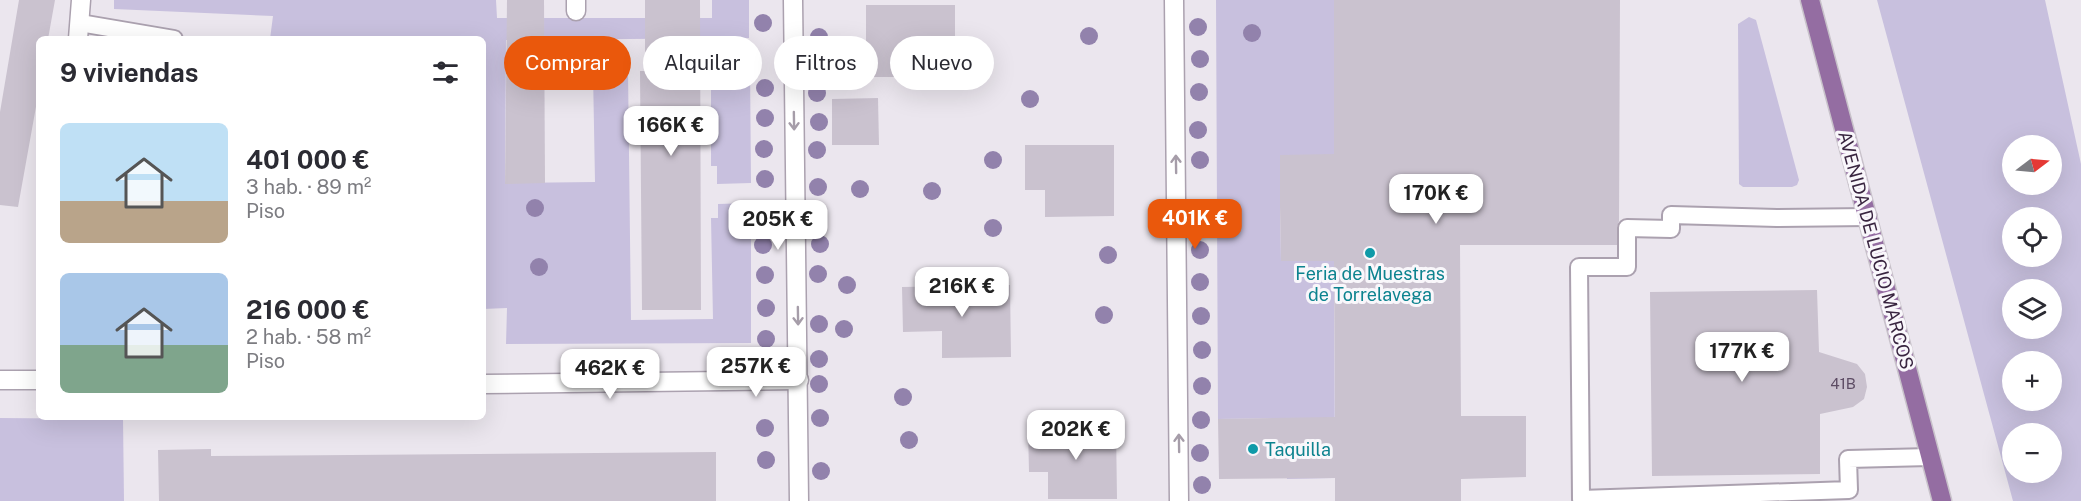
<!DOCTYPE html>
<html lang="es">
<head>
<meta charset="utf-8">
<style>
  body { margin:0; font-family:"Public Sans",sans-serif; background:#f2f2f3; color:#2b2b33; height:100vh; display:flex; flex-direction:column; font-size:22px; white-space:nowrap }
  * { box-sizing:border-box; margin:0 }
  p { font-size:20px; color:#7c7c81 }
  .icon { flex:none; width:33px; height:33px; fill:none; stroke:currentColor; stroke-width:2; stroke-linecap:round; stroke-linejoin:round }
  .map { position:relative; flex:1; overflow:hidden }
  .drawer { position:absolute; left:36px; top:36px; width:450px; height:384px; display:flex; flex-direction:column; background:#fff; border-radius:9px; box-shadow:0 6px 24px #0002 }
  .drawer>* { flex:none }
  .top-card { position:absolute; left:504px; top:36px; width:570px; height:54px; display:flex; gap:12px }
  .needle { width:39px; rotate:74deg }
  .fabs { position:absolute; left:2002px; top:135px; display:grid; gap:12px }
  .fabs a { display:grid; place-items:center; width:60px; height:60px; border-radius:50%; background:#fff; box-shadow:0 6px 24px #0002; font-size:30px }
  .price { position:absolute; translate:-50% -51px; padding:0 14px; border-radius:12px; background:#fff; color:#222; font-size:20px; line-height:39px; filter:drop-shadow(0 2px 3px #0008) }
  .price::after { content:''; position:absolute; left:50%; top:36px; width:18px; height:14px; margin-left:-9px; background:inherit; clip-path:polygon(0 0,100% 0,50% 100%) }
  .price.active { background:#ea580c; color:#fff }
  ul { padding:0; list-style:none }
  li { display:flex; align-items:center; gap:18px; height:150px; padding:0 24px }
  li span { display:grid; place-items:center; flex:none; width:168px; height:120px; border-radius:9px; color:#555 }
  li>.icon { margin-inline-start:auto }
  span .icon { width:72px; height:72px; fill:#fffc; stroke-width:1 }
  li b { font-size:26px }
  h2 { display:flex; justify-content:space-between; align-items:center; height:72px; padding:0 24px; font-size:26px }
  .tag { padding:0 21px; border-radius:27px; background:#fff; box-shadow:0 6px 24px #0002; font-size:21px; line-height:54px }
  .tag.active { background:#ea580c; color:#fff }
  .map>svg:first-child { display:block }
</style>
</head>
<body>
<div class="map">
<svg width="2081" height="501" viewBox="0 0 2081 501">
  <rect width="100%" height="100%" fill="#ebe6ee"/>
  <g fill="#c8c0de" fill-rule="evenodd">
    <polygon points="114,0 496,0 497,18 712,18 712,0 749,0 749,38 506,40 505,183 595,182 593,72 628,71 631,320 713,319 711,218 718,218 718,204 751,203 751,343 506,344 507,308 483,309 483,39 270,39 273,16 114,9"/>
    <polygon points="1216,0 1334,0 1334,154 1280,207 1281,261 1334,261 1335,478 1287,479 1286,418 1218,419"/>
    <path d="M1877 0H2045L2081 164V501H2013ZM2013 146H2052V184H2013ZM2013 218H2052V256H2013ZM2013 290H2052V328H2013ZM2013 362H2052V400H2013ZM2013 434H2052V472H2013Z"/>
    <polygon points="1749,17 1756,20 1799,180 1797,185 1792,187 1743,187 1739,184 1738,24"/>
    <polygon points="750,64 751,183 717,184 717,166 711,166 711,65"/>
    <polygon points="0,418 123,419 124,501 0,501"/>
  </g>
  <g fill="#cac2cf">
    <polygon points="19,0 55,0 48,39 39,39 39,90 18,207 0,205 0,112"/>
    <polygon points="507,0 544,0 545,183 505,184"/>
    <polygon points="645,0 700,0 701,310 642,310 640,71 645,71"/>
    <polygon points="1334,0 1620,0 1619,221 1617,228 1617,245 1460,245 1461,416 1526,416 1526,477 1461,479 1461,501 1335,501 1335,478 1219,479 1218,419 1335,417 1334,261 1281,261 1280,207 1280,155 1334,154"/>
    <rect x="866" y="5" width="89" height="72"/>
    <polygon points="878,98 879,145 832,145 832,99"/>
    <polygon points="1025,145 1114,145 1114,216 1045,217 1045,190 1025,190"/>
    <polygon points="1010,285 1011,357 942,358 942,331 903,332 902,287"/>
    <polygon points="1817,290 1819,352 1857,364 1865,374 1867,387 1864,399 1853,407 1820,414 1820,474 1652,476 1650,292"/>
    <polygon points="1116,427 1117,499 1048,499 1048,472 1029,472 1028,428"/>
    <polygon points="211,449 211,456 716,452 716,501 159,501 158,450"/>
  </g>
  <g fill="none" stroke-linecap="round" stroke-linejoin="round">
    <defs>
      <g id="lane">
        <polyline points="80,23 174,39"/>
        <polyline points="1868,217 1777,218 1671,215 1671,229 1627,228 1627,267 1579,267 1581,499 1849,490 1848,459 1930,457"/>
      </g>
      <g id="street">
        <polyline points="793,0 799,501"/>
        <polyline points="1174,0 1179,501"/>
        <polyline points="576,11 576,0"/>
        <polyline points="78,39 81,0"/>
        <polyline points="0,380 39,380"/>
        <polyline points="483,384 799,380"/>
      </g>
      <polyline id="primary" points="1810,0 1942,501"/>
    </defs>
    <use href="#lane" stroke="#aba1af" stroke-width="20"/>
    <use href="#street" stroke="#aba1af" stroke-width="21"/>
    <use href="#primary" stroke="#c8c2ca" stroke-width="21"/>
    <use href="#lane" stroke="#fff" stroke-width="16"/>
    <use href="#street" stroke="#fff" stroke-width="18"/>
    <use href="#primary" stroke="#946da2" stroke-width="18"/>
  </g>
  <g fill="#9282ac">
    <circle cx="763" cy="23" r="9"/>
    <circle cx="1198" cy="27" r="9"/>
    <circle cx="1252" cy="33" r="9"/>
    <circle cx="1089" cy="36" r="9"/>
    <circle cx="819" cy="37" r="9"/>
    <circle cx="1200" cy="59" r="9"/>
    <circle cx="818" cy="64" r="9"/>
    <circle cx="765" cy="88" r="9"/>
    <circle cx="1199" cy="92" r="9"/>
    <circle cx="817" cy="93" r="9"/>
    <circle cx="1030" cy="99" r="9"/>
    <circle cx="765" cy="118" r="9"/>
    <circle cx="819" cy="122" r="9"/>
    <circle cx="1198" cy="130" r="9"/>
    <circle cx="764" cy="149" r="9"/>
    <circle cx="817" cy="150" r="9"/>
    <circle cx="993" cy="160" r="9"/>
    <circle cx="1200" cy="160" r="9"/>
    <circle cx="765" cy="179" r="9"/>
    <circle cx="818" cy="187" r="9"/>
    <circle cx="860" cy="189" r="9"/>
    <circle cx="932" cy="191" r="9"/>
    <circle cx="535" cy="208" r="9"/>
    <circle cx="818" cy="213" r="9"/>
    <circle cx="763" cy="214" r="9"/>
    <circle cx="993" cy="228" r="9"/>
    <circle cx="820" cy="244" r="9"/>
    <circle cx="763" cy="245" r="9"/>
    <circle cx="1200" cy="250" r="9"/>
    <circle cx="1108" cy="255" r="9"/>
    <circle cx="539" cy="267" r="9"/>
    <circle cx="818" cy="274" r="9"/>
    <circle cx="765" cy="275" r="9"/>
    <circle cx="1200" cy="282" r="9"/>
    <circle cx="847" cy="285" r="9"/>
    <circle cx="766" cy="308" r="9"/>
    <circle cx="1104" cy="315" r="9"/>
    <circle cx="1201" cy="316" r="9"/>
    <circle cx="819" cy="324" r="9"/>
    <circle cx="844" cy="329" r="9"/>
    <circle cx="766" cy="339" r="9"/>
    <circle cx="1202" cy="350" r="9"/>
    <circle cx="819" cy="359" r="9"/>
    <circle cx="819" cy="384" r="9"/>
    <circle cx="1202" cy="386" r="9"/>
    <circle cx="903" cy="397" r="9"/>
    <circle cx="820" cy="418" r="9"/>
    <circle cx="1201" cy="420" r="9"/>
    <circle cx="765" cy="428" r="9"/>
    <circle cx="909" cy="440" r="9"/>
    <circle cx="1200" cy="453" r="9"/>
    <circle cx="766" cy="460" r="9"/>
    <circle cx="821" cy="471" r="9"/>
    <circle cx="1202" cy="485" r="9"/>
  </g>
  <defs><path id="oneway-shaft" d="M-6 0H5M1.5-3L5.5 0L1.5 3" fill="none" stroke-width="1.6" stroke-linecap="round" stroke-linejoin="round" transform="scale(1.5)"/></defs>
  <g stroke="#a69da9">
    <use href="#oneway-shaft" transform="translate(794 121) rotate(89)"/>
    <use href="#oneway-shaft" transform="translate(1176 164) rotate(-91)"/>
    <use href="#oneway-shaft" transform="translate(798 316) rotate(89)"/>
    <use href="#oneway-shaft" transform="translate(1179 443) rotate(-91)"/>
  </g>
  <g fill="#0f9aa8" stroke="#f9f7fb" stroke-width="2">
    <circle cx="1370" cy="253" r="6"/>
    <circle cx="1253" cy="449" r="6"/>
  </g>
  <g text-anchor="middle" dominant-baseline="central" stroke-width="6" stroke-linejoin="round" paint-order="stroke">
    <g font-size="15" fill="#5d4c64">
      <text x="1843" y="383">41B</text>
    </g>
    <g font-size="18" fill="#392540" stroke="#f9f7fb">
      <text transform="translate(1876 250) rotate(75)">AVENIDA DE LUCIO MARCOS</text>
    </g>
    <g font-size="18" fill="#0d838f" stroke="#f9f7fb">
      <text x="1370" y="273">Feria de Muestras<tspan x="1370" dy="21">de Torrelavega</tspan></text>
      <text x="1265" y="449" text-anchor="start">Taquilla</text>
    </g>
  </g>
</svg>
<div class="fabs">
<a><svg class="needle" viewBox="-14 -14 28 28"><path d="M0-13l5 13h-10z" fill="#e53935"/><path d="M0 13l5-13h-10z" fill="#7c7c81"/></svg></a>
<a><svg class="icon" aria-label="locate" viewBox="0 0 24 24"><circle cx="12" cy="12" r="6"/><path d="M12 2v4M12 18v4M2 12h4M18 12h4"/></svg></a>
<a><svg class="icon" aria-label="layers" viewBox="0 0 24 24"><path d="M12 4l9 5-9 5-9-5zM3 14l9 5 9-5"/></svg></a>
<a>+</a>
<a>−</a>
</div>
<b class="price" style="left:671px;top:157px">166K €</b>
<b class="price" style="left:1436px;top:225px">170K €</b>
<b class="price active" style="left:1195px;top:250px">401K €</b>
<b class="price" style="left:778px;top:251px">205K €</b>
<b class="price" style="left:962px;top:318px">216K €</b>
<b class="price" style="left:1742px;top:383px">177K €</b>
<b class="price" style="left:756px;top:398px">257K €</b>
<b class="price" style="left:610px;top:400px">462K €</b>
<b class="price" style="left:1076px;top:461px">202K €</b>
<div class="top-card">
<a class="tag active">Comprar</a>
<a class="tag">Alquilar</a>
<a class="tag">Filtros</a>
<a class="tag">Nuevo</a>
</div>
<section class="drawer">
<h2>9 viviendas<svg class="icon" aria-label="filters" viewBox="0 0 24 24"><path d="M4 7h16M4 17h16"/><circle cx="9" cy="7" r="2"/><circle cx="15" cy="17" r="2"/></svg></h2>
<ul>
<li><span style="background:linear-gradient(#bfe0f5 65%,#b9a48a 0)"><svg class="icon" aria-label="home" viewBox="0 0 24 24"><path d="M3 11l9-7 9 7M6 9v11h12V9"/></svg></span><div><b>401 000 €</b><p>3 hab. · 89 m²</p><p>Piso</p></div></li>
<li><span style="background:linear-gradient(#a9c7e8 60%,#7fa58c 0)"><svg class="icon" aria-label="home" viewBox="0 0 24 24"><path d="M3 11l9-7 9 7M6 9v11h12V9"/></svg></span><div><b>216 000 €</b><p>2 hab. · 58 m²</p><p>Piso</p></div></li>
</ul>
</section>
</div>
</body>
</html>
